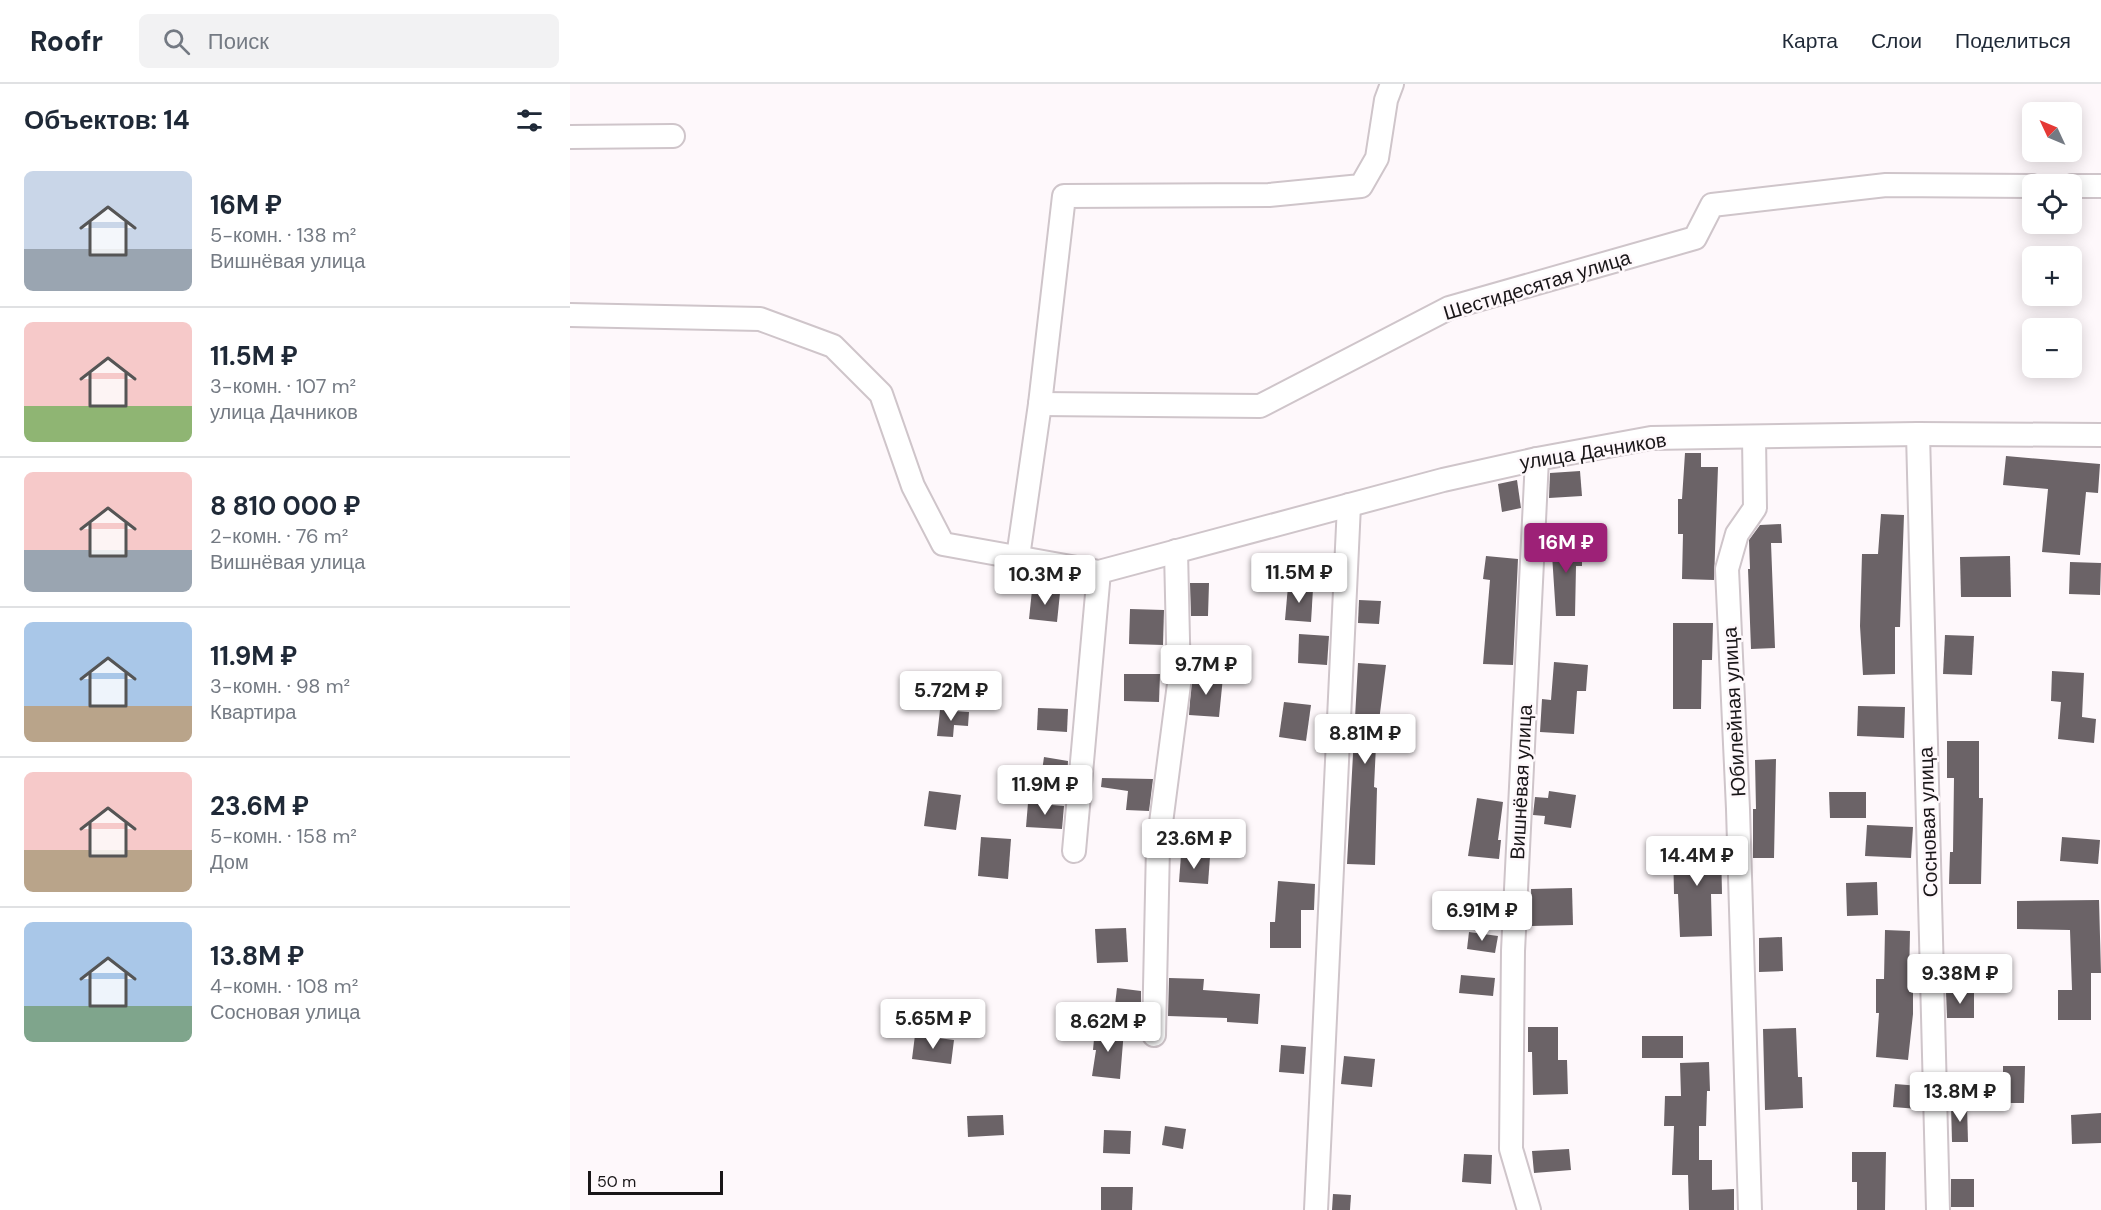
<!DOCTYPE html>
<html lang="ru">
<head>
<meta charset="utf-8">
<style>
  body { margin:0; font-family:"DM Sans",sans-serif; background:#f2f2f3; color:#1f2937; height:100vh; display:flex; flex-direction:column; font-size:22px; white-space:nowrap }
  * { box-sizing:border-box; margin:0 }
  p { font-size:20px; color:#747a83 }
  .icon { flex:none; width:33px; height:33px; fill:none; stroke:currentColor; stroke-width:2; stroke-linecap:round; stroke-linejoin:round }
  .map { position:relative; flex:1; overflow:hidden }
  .sheet { display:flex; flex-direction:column; background:#fff; width:570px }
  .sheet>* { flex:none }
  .needle { width:39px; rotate:314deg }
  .tools { position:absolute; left:1452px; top:18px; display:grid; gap:12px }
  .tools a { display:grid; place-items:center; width:60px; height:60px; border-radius:9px; background:#fff; box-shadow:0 3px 15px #0003; font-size:30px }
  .scale { position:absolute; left:18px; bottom:15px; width:135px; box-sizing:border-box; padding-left:6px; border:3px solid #191618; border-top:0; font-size:16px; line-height:21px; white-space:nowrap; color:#191618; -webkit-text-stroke:4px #fef8fb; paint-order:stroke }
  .price { position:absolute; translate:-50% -51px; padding:0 14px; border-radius:6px; background:#fff; color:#222; font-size:20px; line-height:39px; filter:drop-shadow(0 2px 3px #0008) }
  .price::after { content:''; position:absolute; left:50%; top:36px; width:18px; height:14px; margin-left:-9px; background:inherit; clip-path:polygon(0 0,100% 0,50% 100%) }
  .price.selected { background:#9d2177; color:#fff }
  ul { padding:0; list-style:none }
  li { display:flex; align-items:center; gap:18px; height:150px; padding:0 24px }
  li+li { border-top:2px solid #e0e1e3 }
  li span { display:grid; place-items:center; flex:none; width:168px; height:120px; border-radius:9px; color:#555 }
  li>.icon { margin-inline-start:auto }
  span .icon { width:72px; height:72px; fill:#fffc; stroke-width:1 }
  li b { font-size:26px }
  h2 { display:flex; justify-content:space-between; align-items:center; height:72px; padding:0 24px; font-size:26px }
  header { display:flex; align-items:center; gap:36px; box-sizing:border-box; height:84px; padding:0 30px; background:#fff; border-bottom:2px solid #e0e1e3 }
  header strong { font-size:28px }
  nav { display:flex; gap:33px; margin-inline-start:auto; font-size:21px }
  .search { width:420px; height:54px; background:#f2f2f3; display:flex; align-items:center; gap:15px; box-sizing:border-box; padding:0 21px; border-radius:9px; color:#747a83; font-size:22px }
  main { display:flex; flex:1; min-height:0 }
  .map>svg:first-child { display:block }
</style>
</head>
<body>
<header>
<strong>Roofr</strong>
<div class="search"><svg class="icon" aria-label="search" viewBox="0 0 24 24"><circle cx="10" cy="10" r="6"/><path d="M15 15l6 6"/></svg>Поиск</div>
<nav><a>Карта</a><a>Слои</a><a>Поделиться</a></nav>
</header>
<main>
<section class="sheet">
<h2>Объектов: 14<svg class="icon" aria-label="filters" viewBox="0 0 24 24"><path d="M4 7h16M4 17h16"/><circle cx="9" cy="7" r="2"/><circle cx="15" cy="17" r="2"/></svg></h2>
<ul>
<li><span style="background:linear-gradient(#c9d6e8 65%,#9aa5b1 0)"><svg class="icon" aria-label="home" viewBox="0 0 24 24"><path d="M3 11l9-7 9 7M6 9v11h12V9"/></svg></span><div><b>16M ₽</b><p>5-комн. · 138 m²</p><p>Вишнёвая улица</p></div></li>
<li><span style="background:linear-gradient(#f6c9c9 70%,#8fb573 0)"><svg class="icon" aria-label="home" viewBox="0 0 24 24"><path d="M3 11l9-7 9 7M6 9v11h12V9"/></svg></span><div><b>11.5M ₽</b><p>3-комн. · 107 m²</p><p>улица Дачников</p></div></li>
<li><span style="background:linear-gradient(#f6c9c9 65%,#9aa5b1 0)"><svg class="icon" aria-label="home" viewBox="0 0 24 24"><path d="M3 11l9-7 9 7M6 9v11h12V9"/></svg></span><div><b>8 810 000 ₽</b><p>2-комн. · 76 m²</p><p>Вишнёвая улица</p></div></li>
<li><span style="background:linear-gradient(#a9c7e8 70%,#b9a48a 0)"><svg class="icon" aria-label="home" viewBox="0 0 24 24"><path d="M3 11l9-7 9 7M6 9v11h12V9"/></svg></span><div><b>11.9M ₽</b><p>3-комн. · 98 m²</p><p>Квартира</p></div></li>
<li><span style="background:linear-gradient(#f6c9c9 65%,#b9a48a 0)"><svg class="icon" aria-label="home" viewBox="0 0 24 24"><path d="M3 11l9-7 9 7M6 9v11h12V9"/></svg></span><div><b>23.6M ₽</b><p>5-комн. · 158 m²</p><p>Дом</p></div></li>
<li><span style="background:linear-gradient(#a9c7e8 70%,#7fa58c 0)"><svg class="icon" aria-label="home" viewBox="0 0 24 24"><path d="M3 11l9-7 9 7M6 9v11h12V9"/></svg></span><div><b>13.8M ₽</b><p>4-комн. · 108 m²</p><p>Сосновая улица</p></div></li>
</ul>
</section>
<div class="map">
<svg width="1531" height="1126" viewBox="0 0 1531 1126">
  <rect width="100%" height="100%" fill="#fef8fb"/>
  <g fill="#6b6367">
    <polygon points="1115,369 1131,369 1131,383 1148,383 1144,496 1112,495 1113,450 1108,450 1108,415 1112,415"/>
    <polygon points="1436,372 1530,380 1528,409 1516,408 1510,471 1472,468 1478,405 1433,401"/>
    <polygon points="1010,387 1012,412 979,414 980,389"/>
    <polygon points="947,396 951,424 932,428 928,400"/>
    <polygon points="1311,430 1334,431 1330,543 1325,543 1325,590 1293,591 1290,542 1292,470 1308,470"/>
    <polygon points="1211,440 1212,459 1201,459 1205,564 1181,565 1178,485 1180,485 1179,456 1190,441"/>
    <polygon points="981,455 1012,455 1012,482 1006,482 1005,532 986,532"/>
    <polygon points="916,472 948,475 943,581 913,580 920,496 913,495"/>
    <polygon points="1440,472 1441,513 1391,513 1390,473"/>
    <polygon points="1500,478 1531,479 1530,511 1499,510"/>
    <polygon points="620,499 639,499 638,532 621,532"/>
    <polygon points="718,502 743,505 741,538 715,536"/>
    <polygon points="462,506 490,509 487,538 459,535"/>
    <polygon points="789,516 811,517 809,540 788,539"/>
    <polygon points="560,525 594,526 593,561 559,560"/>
    <polygon points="1103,539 1143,539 1142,576 1132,576 1131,625 1103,625"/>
    <polygon points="729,550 759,552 757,581 728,579"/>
    <polygon points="1375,551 1404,552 1402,591 1373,590"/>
    <polygon points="984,578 1018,581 1016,607 1007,607 1004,650 970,648 972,615 981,616"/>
    <polygon points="788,579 816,581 806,661 804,703 807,704 805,781 777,780"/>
    <polygon points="1482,587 1514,589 1512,633 1526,635 1524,659 1488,655 1491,618 1481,617"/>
    <polygon points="554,590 590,590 589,618 554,617"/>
    <polygon points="622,591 653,593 649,633 619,631"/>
    <polygon points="714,618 741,621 736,657 709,653"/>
    <polygon points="1288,622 1335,623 1334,654 1287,652"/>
    <polygon points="468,624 498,625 497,648 467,646"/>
    <polygon points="370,626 399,628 398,642 384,641 383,653 367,652"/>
    <polygon points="1377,657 1409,657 1409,714 1413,714 1411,800 1379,800 1380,768 1383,768 1384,694 1377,694"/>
    <polygon points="474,673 498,677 497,698 471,694"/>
    <polygon points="1206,675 1204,774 1183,774 1183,725 1186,725 1185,676"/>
    <polygon points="532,694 583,695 579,727 556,726 558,707 531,703"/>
    <polygon points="359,707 391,711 386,746 354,742"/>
    <polygon points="979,707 1006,711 1001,744 974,740 975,732 963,731 965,713 978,714"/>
    <polygon points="1259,708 1296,708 1296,734 1260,734"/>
    <polygon points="907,714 933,718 928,756 931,756 929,775 898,772"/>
    <polygon points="458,719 494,722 492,745 456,743"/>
    <polygon points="1297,741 1343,743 1341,774 1295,772"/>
    <polygon points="411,753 441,755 438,795 408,792"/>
    <polygon points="1492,753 1530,756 1528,780 1490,777"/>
    <polygon points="1151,762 1152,810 1141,810 1142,852 1110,853 1108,810 1104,810 1103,763"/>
    <polygon points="611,771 640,773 638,800 609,798"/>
    <polygon points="708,797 745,800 744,826 731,826 731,864 700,864 700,838 705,838"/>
    <polygon points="1307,798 1308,831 1277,832 1276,799"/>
    <polygon points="1002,804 1003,841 962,842 961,805"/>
    <polygon points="1529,816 1531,889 1521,889 1521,936 1488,936 1488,906 1502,906 1500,846 1447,845 1447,817"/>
    <polygon points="556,844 558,878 527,879 525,845"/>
    <polygon points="1315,846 1340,847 1339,896 1343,896 1343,930 1338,976 1306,973 1309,929 1306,929 1306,895 1314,895"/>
    <polygon points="899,848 928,852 925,869 897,865"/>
    <polygon points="1212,853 1213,887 1189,888 1189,854"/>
    <polygon points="891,891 925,894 923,912 889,909"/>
    <polygon points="599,894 634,895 633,906 690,910 688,940 657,938 657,934 598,932"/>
    <polygon points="547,904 571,907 571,941 543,938"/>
    <polygon points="1376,908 1404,908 1404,934 1377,934"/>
    <polygon points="958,943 988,943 988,976 997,976 998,1010 963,1011 962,968 958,968"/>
    <polygon points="525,944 554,946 550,995 522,992 526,966 523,966"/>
    <polygon points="1226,944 1228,993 1232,993 1233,1024 1195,1026 1193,945"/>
    <polygon points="345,951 384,956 381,980 342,975"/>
    <rect x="1072" y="952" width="41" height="22"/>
    <polygon points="711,961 736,963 734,990 709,988"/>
    <polygon points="774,972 805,975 802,1003 771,1000"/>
    <polygon points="1139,978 1140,1007 1137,1007 1136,1042 1129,1042 1129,1076 1142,1076 1142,1106 1164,1105 1164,1126 1119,1126 1118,1091 1102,1091 1104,1042 1094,1042 1095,1012 1111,1012 1110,979"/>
    <polygon points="1433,982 1455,982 1454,1019 1433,1019"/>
    <polygon points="1325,1000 1350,1002 1348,1025 1323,1023"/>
    <polygon points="1381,1021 1397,1021 1398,1058 1382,1058"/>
    <polygon points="1531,1029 1531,1059 1502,1060 1501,1031"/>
    <polygon points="433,1031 434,1051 398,1053 397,1032"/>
    <polygon points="595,1042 616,1045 613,1065 592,1061"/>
    <polygon points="534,1046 561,1047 560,1070 533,1069"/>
    <polygon points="999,1065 1001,1086 964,1089 962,1067"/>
    <polygon points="1282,1068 1316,1068 1315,1126 1287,1126 1287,1098 1282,1098"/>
    <polygon points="894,1070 922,1071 921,1100 892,1098"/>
    <rect x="1381" y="1095" width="23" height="28"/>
    <polygon points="531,1103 563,1103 562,1126 531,1126"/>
    <polygon points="763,1110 781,1111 780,1126 762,1126"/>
  </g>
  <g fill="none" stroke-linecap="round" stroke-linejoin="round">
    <defs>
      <g id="minor">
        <polyline points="0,53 103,52"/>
        <polyline points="1502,102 1531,102"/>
        <polyline points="0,231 190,235 263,262 311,310 343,402 373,460 529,488 873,396 967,375 1081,354 1348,350 1531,351"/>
        <polyline points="470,320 690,322 879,224 1125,154 1142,121 1316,101 1462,102"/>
        <polyline points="1348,350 1368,1126"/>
        <polyline points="448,473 470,320 494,112 699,111 791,102 807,74 816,16 822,0"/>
        <polyline points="504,767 529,488"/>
        <polyline points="584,951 588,762 609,600 606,467"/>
        <polyline points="746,1126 779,421"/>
        <polyline points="959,1126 941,1065 943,867 967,375"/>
        <polyline points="1180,1126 1168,725 1157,485 1167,450 1185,424 1184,353"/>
      </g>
    </defs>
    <use href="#minor" stroke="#cfc5ca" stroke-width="26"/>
    <use href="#minor" stroke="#fff" stroke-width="22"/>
  </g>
  <g text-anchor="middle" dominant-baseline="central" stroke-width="5" stroke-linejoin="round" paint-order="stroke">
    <g font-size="20" fill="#191618" stroke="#fef8fb">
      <text transform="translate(967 201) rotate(-17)">Шестидесятая улица</text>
      <text transform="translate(1023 367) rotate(-9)">улица Дачников</text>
      <text transform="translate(1164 628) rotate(-93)">Юбилейная улица</text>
      <text transform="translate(951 698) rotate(-87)">Вишнёвая улица</text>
      <text transform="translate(1358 738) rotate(-92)">Сосновая улица</text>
    </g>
  </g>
</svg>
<div class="tools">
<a><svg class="needle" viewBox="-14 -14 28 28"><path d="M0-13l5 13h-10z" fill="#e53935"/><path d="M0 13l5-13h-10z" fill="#747a83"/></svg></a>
<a><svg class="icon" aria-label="locate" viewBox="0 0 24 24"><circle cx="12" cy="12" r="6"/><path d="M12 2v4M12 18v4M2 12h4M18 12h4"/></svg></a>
<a>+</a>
<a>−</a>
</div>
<div class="scale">50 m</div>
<b class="price selected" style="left:996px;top:490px">16M ₽</b>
<b class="price" style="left:729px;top:520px">11.5M ₽</b>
<b class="price" style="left:475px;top:522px">10.3M ₽</b>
<b class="price" style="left:636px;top:612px">9.7M ₽</b>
<b class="price" style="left:381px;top:638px">5.72M ₽</b>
<b class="price" style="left:795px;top:681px">8.81M ₽</b>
<b class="price" style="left:475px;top:732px">11.9M ₽</b>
<b class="price" style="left:624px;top:786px">23.6M ₽</b>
<b class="price" style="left:1127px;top:803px">14.4M ₽</b>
<b class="price" style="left:912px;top:858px">6.91M ₽</b>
<b class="price" style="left:1390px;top:921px">9.38M ₽</b>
<b class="price" style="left:363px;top:966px">5.65M ₽</b>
<b class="price" style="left:538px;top:969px">8.62M ₽</b>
<b class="price" style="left:1390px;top:1039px">13.8M ₽</b>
</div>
</main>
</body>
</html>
